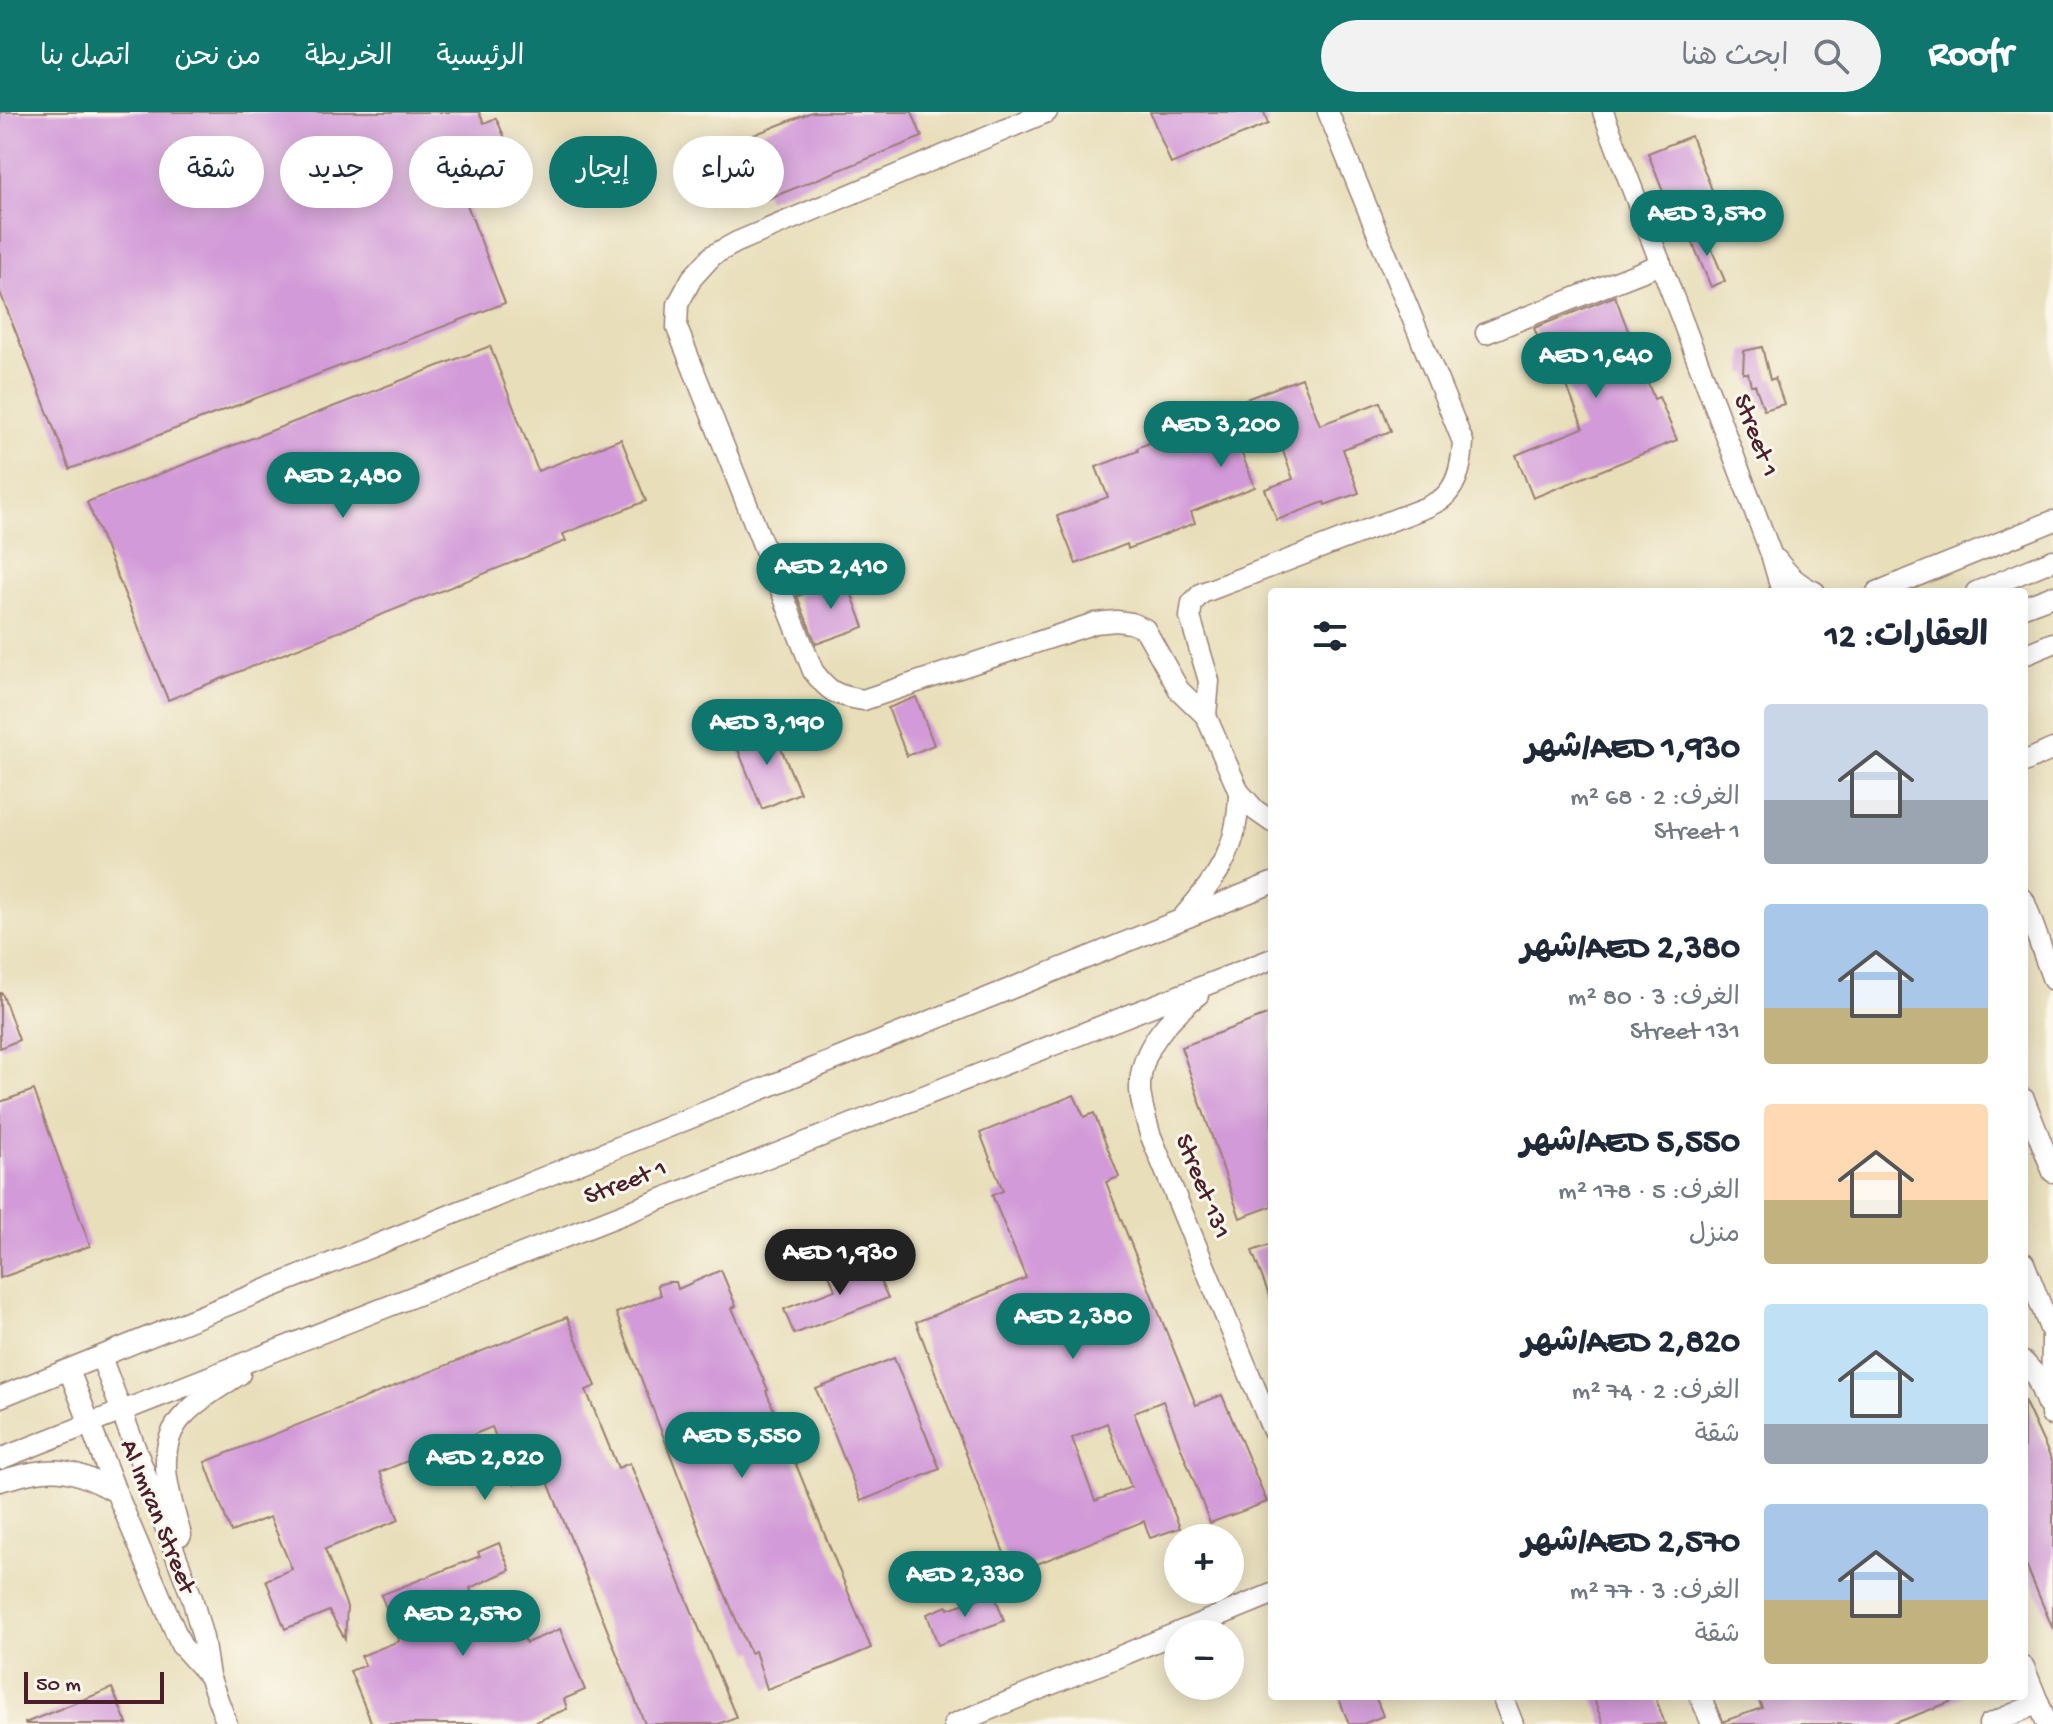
<!DOCTYPE html>
<html lang="ar">
<head>
<meta charset="utf-8">
<style>
  body { margin:0; font-family:"Gochi Hand","Playpen Sans Arabic",sans-serif; background:#f2f2f3; color:#1f2937; direction:rtl; height:100vh; display:flex; flex-direction:column; font-size:30px; white-space:nowrap }
  * { box-sizing:border-box; margin:0 }
  p { font-size:26px; color:#747a83 }
  .icon { flex:none; width:44px; height:44px; fill:none; stroke:currentColor; stroke-width:2; stroke-linecap:round; stroke-linejoin:round }
  .map { position:relative; flex:1; overflow:hidden; direction:ltr }
  .side { position:absolute; left:1268px; top:476px; width:760px; height:1112px; display:flex; flex-direction:column; background:#fff; border-radius:8px; box-shadow:0 4px 20px #0003; direction:rtl }
  .side>* { flex:none }
  .banner { position:absolute; left:24px; top:24px; width:760px; height:72px; direction:rtl; display:flex; gap:16px }
  .tools { position:absolute; left:1164px; top:1412px; display:grid; gap:16px }
  .tools a { display:grid; place-items:center; width:80px; height:80px; border-radius:50%; background:#fff; box-shadow:0 4px 20px #0003; font-size:40px }
  .scale { position:absolute; left:24px; bottom:20px; width:140px; box-sizing:border-box; padding-left:8px; border:4px solid #4a1f2b; border-top:0; font-size:22px; line-height:28px; white-space:nowrap; color:#4a1f2b; -webkit-text-stroke:6px #fbf7ec; paint-order:stroke }
  .price { position:absolute; translate:-50% -68px; padding:0 18px; border-radius:28px; background:#0f766e; color:#fff; font-size:26px; line-height:52px; filter:drop-shadow(0 2px 4px #0008) }
  .price::after { content:''; position:absolute; left:50%; top:48px; width:24px; height:18px; margin-left:-12px; background:inherit; clip-path:polygon(0 0,100% 0,50% 100%) }
  .price.on { background:#222; color:#fff }
  ul { padding:0; list-style:none }
  li { display:flex; align-items:center; gap:24px; height:200px; padding:0 40px }
  li span { display:grid; place-items:center; flex:none; width:224px; height:160px; border-radius:8px; color:#555 }
  li>.icon { margin-inline-start:auto }
  span .icon { width:96px; height:96px; fill:#fffc; stroke-width:1 }
  li b { font-size:34px }
  h2 { display:flex; justify-content:space-between; align-items:center; height:96px; padding:0 40px; font-size:34px }
  .chip { padding:0 28px; border-radius:36px; background:#fff; box-shadow:0 4px 20px #0003; font-size:28px; line-height:72px }
  .chip.on { background:#0f766e; color:#fff }
  header { display:flex; align-items:center; gap:48px; box-sizing:border-box; height:112px; padding:0 40px; background:#0f766e; color:#fff }
  header strong { font-size:38px }
  nav { display:flex; gap:44px; margin-inline-start:auto; font-size:28px }
  .search { width:560px; height:72px; background:#f2f2f3; display:flex; align-items:center; gap:20px; box-sizing:border-box; padding:0 28px; border-radius:44px; color:#747a83; font-size:30px }
  .map>svg:first-child { display:block }
</style>
</head>
<body>
<header>
<strong>Roofr</strong>
<div class="search"><svg class="icon" aria-label="search" viewBox="0 0 24 24"><circle cx="10" cy="10" r="6"/><path d="M15 15l6 6"/></svg>ابحث هنا</div>
<nav><a>الرئيسية</a><a>الخريطة</a><a>من نحن</a><a>اتصل بنا</a></nav>
</header>
<div class="map">
<svg width="2053" height="1612" viewBox="0 0 2053 1612">
  <rect width="100%" height="100%" fill="#fbf7ec"/>
  <filter id="ink" filterUnits="userSpaceOnUse"><feTurbulence type="fractalNoise" baseFrequency=".0125" numOctaves="2"/><feDisplacementMap in="SourceGraphic" scale="16" xChannelSelector="R" yChannelSelector="G"/><feConvolveMatrix kernelMatrix="1 2 1 2 8 2 1 2 1" color-interpolation-filters="sRGB"/></filter>
  <filter id="wash" filterUnits="userSpaceOnUse"><feTurbulence type="fractalNoise" baseFrequency=".006" numOctaves="4" result="noise"/><feDisplacementMap in="SourceGraphic" scale="32" xChannelSelector="R" yChannelSelector="G"/><feGaussianBlur stdDeviation="1.8" result="paint"/><feColorMatrix in="noise" values="0 0 0 0 0 0 0 0 0 0 0 0 0 0 0 0 0 1.4 0 .05"/><feComposite in="paint" operator="in"/></filter>
  <g filter="url(#wash)">
    <rect width="100%" height="100%" fill="#e8deba"/>
    <g id="blocks">
      <g fill="#d29ad8" fill-rule="evenodd">
        <polygon points="0,0 479,0 484,11 496,6 509,35 454,59 505,191 70,357 0,180"/>
        <polygon points="812,0 912,0 922,25 768,87 743,27"/>
        <polygon points="1150,0 1264,0 1268,12 1171,52"/>
        <polygon points="1691,24 1713,81 1670,98 1648,41"/>
        <polygon points="1703,117 1725,169 1711,175 1689,122"/>
        <polygon points="1615,184 1654,287 1659,285 1677,328 1533,386 1516,343 1583,316 1559,253 1550,257 1534,216"/>
        <polygon points="490,234 538,359 621,327 646,389 563,422 566,429 168,588 87,390"/>
        <polygon points="1762,235 1770,268 1775,266 1784,292 1764,298 1755,273 1751,273 1748,261 1743,261 1744,239"/>
        <polygon points="1302,266 1320,313 1380,290 1391,319 1343,337 1359,381 1325,393 1324,390 1277,408 1265,377 1293,367 1279,328 1242,342 1255,375 1191,400 1195,411 1128,437 1127,432 1076,452 1057,404 1108,385 1096,355 1138,339 1137,336 1171,322 1169,316"/>
        <polygon points="846,467 864,515 816,532 797,484"/>
        <polygon points="916,585 934,633 907,644 888,596"/>
        <polygon points="771,613 800,681 762,697 734,628"/>
        <polygon points="0,881 2,881 19,928 0,936"/>
        <polygon points="1272,901 1272,1094 1240,1106 1181,935"/>
        <polygon points="34,978 90,1134 0,1166 0,990"/>
        <path d="M1074 983 1084 1005 1094 1001 1102 1022 1119 1065 1106 1070 1196 1293 1222 1283 1267 1390 1210 1411 1163 1289 1134 1301 1180 1416 1150 1426 1144 1409 1012 1462 916 1210 1026 1166 992 1083 1003 1079 980 1021ZM1107 1311 1131 1375 1095 1389 1072 1326Z"/>
        <polygon points="1272,1132 1272,1188 1271,1188 1252,1139"/>
        <polygon points="870,1146 888,1186 794,1222 784,1197 835,1178 829,1162"/>
        <polygon points="721,1158 736,1194 732,1196 768,1278 766,1279 871,1536 829,1554 767,1577 755,1539 750,1541 710,1446 616,1201 661,1183 657,1173 668,1170 676,1170 678,1177"/>
        <polygon points="567,1205 596,1274 586,1278 618,1356 630,1351 736,1605 718,1612 645,1612 544,1360 514,1372 492,1315 380,1360 399,1408 325,1437 347,1495 345,1527 329,1499 285,1517 266,1468 292,1457 270,1405 231,1420 205,1350"/>
        <polygon points="894,1246 940,1357 861,1389 816,1277"/>
        <polygon points="2024,1288 2053,1351 2053,1517 2024,1448"/>
        <polygon points="499,1431 510,1458 470,1476 484,1512 513,1501 526,1531 560,1517 585,1578 564,1587 567,1597 530,1612 372,1612 350,1559 365,1553 361,1544 399,1529 381,1483 480,1444 478,1440"/>
        <polygon points="994,1481 1004,1509 938,1533 927,1502 947,1494 948,1497"/>
        <polygon points="112,1576 127,1612 25,1612 25,1611"/>
        <polygon points="1338,1584 1375,1584 1383,1604 1363,1612 1349,1612"/>
        <polygon points="1593,1584 1655,1584 1665,1612 1603,1612"/>
        <polygon points="1757,1584 1963,1584 1963,1585 1893,1612 1725,1612 1724,1609 1762,1596"/>
      </g>
    </g>
  </g>
  <g filter="url(#ink)">
    <use href="#blocks" fill-opacity="0" stroke="#997e72" stroke-width="2"/>
    <g fill="none" stroke-linecap="round" stroke-linejoin="round">
      <defs>
        <g id="minor">
          <path d="M1047 0 737 130 713 143 692 166 678 192 677 216 813 559C830 581 835 583 863 588L1095 511 1116 509 1131 511 1145 517 1179 578 1206 604 1239 680 1255 698 1272 710"/>
          <polyline points="1603,0 1771,442 1782,480"/>
          <polyline points="1486,221 1661,152"/>
          <path d="M1777 448C1788 463 1798 472 1815 480"/>
          <polyline points="1877,480 2053,409"/>
          <polyline points="1976,480 2053,448"/>
          <polyline points="2024,495 2053,484"/>
          <polyline points="2024,543 2053,531"/>
          <path d="M1206 604 1209 569 1190 505 1192 491 1202 481 1427 395C1432 392 1440 389 1444 385 1459 371 1462 349 1463 330L1328 0"/>
          <polyline points="2024,650 2053,637"/>
          <polyline points="2024,788 2053,868"/>
          <path d="M1184 804C1220 761 1238 738 1239 680"/>
          <path d="M1198 883C1169 906 1139 937 1140 978 1141 993 1146 1007 1150 1022L1272 1317"/>
          <polyline points="2024,987 2053,1060"/>
          <polyline points="2024,1151 2053,1224"/>
          <polyline points="101,1245 192,1486 203,1526 209,1564 227,1612"/>
          <polyline points="2024,1250 2035,1262 2047,1292"/>
          <polyline points="69,1258 116,1380 181,1533 209,1564"/>
          <polyline points="0,1285 1272,771"/>
          <polyline points="2051,1303 2052,1223"/>
          <polyline points="0,1347 1272,847"/>
          <path d="M0 1369C54 1353 67 1354 116 1380"/>
          <path d="M181 1423C170 1385 152 1335 184 1303 200 1286 221 1275 240 1262"/>
          <polyline points="2024,1555 2047,1612"/>
          <polyline points="1502,1584 1513,1612"/>
          <polyline points="1700,1584 1712,1612"/>
          <polyline points="954,1612 1272,1482"/>
          <polyline points="1989,1612 2039,1591"/>
        </g>
      </defs>
      <use href="#minor" stroke="#997e72" stroke-width="23"/>
      <use href="#minor" stroke="#fff" stroke-width="20"/>
    </g>
  </g>
  <g text-anchor="middle" dominant-baseline="central" stroke-width="6" stroke-linejoin="round" paint-order="stroke">
    <g font-size="26" fill="#4a1f2b" stroke="#fbf7ec">
      <text transform="translate(1754 324) rotate(69)">Street 1</text>
      <text transform="translate(626 1072) rotate(-21)">Street 1</text>
      <text transform="translate(1201 1075) rotate(68)">Street 131</text>
      <text transform="translate(156 1405) rotate(68)">Al Imran Street</text>
    </g>
  </g>
</svg>
<div class="tools">
<a>+</a>
<a>−</a>
</div>
<div class="scale">50 m</div>
<b class="price" style="left:1707px;top:146px">AED 3,570</b>
<b class="price" style="left:1596px;top:288px">AED 1,640</b>
<b class="price" style="left:1221px;top:357px">AED 3,200</b>
<b class="price" style="left:343px;top:408px">AED 2,480</b>
<b class="price" style="left:831px;top:499px">AED 2,410</b>
<b class="price" style="left:767px;top:655px">AED 3,190</b>
<b class="price on" style="left:840px;top:1185px">AED 1,930</b>
<b class="price" style="left:1073px;top:1249px">AED 2,380</b>
<b class="price" style="left:742px;top:1368px">AED 5,550</b>
<b class="price" style="left:485px;top:1390px">AED 2,820</b>
<b class="price" style="left:965px;top:1507px">AED 2,330</b>
<b class="price" style="left:463px;top:1546px">AED 2,570</b>
<div class="banner">
<a class="chip">شراء</a>
<a class="chip on">إيجار</a>
<a class="chip">تصفية</a>
<a class="chip">جديد</a>
<a class="chip">شقة</a>
</div>
<section class="side">
<h2>العقارات: 12<svg class="icon" aria-label="filters" viewBox="0 0 24 24"><path d="M4 7h16M4 17h16"/><circle cx="9" cy="7" r="2"/><circle cx="15" cy="17" r="2"/></svg></h2>
<ul>
<li><span style="background:linear-gradient(#c9d6e8 60%,#9aa5b1 0)"><svg class="icon" aria-label="home" viewBox="0 0 24 24"><path d="M3 11l9-7 9 7M6 9v11h12V9"/></svg></span><div><b>AED 1,930/شهر</b><p>الغرف: 2 · 68 m²</p><p>Street 1</p></div></li>
<li><span style="background:linear-gradient(#a9c7e8 65%,#c2b280 0)"><svg class="icon" aria-label="home" viewBox="0 0 24 24"><path d="M3 11l9-7 9 7M6 9v11h12V9"/></svg></span><div><b>AED 2,380/شهر</b><p>الغرف: 3 · 80 m²</p><p>Street 131</p></div></li>
<li><span style="background:linear-gradient(#ffd9b3 60%,#c2b280 0)"><svg class="icon" aria-label="home" viewBox="0 0 24 24"><path d="M3 11l9-7 9 7M6 9v11h12V9"/></svg></span><div><b>AED 5,550/شهر</b><p>الغرف: 5 · 178 m²</p><p>منزل</p></div></li>
<li><span style="background:linear-gradient(#bfe0f5 75%,#9aa5b1 0)"><svg class="icon" aria-label="home" viewBox="0 0 24 24"><path d="M3 11l9-7 9 7M6 9v11h12V9"/></svg></span><div><b>AED 2,820/شهر</b><p>الغرف: 2 · 74 m²</p><p>شقة</p></div></li>
<li><span style="background:linear-gradient(#a9c7e8 60%,#c2b280 0)"><svg class="icon" aria-label="home" viewBox="0 0 24 24"><path d="M3 11l9-7 9 7M6 9v11h12V9"/></svg></span><div><b>AED 2,570/شهر</b><p>الغرف: 3 · 77 m²</p><p>شقة</p></div></li>
</ul>
</section>
</div>
</body>
</html>
